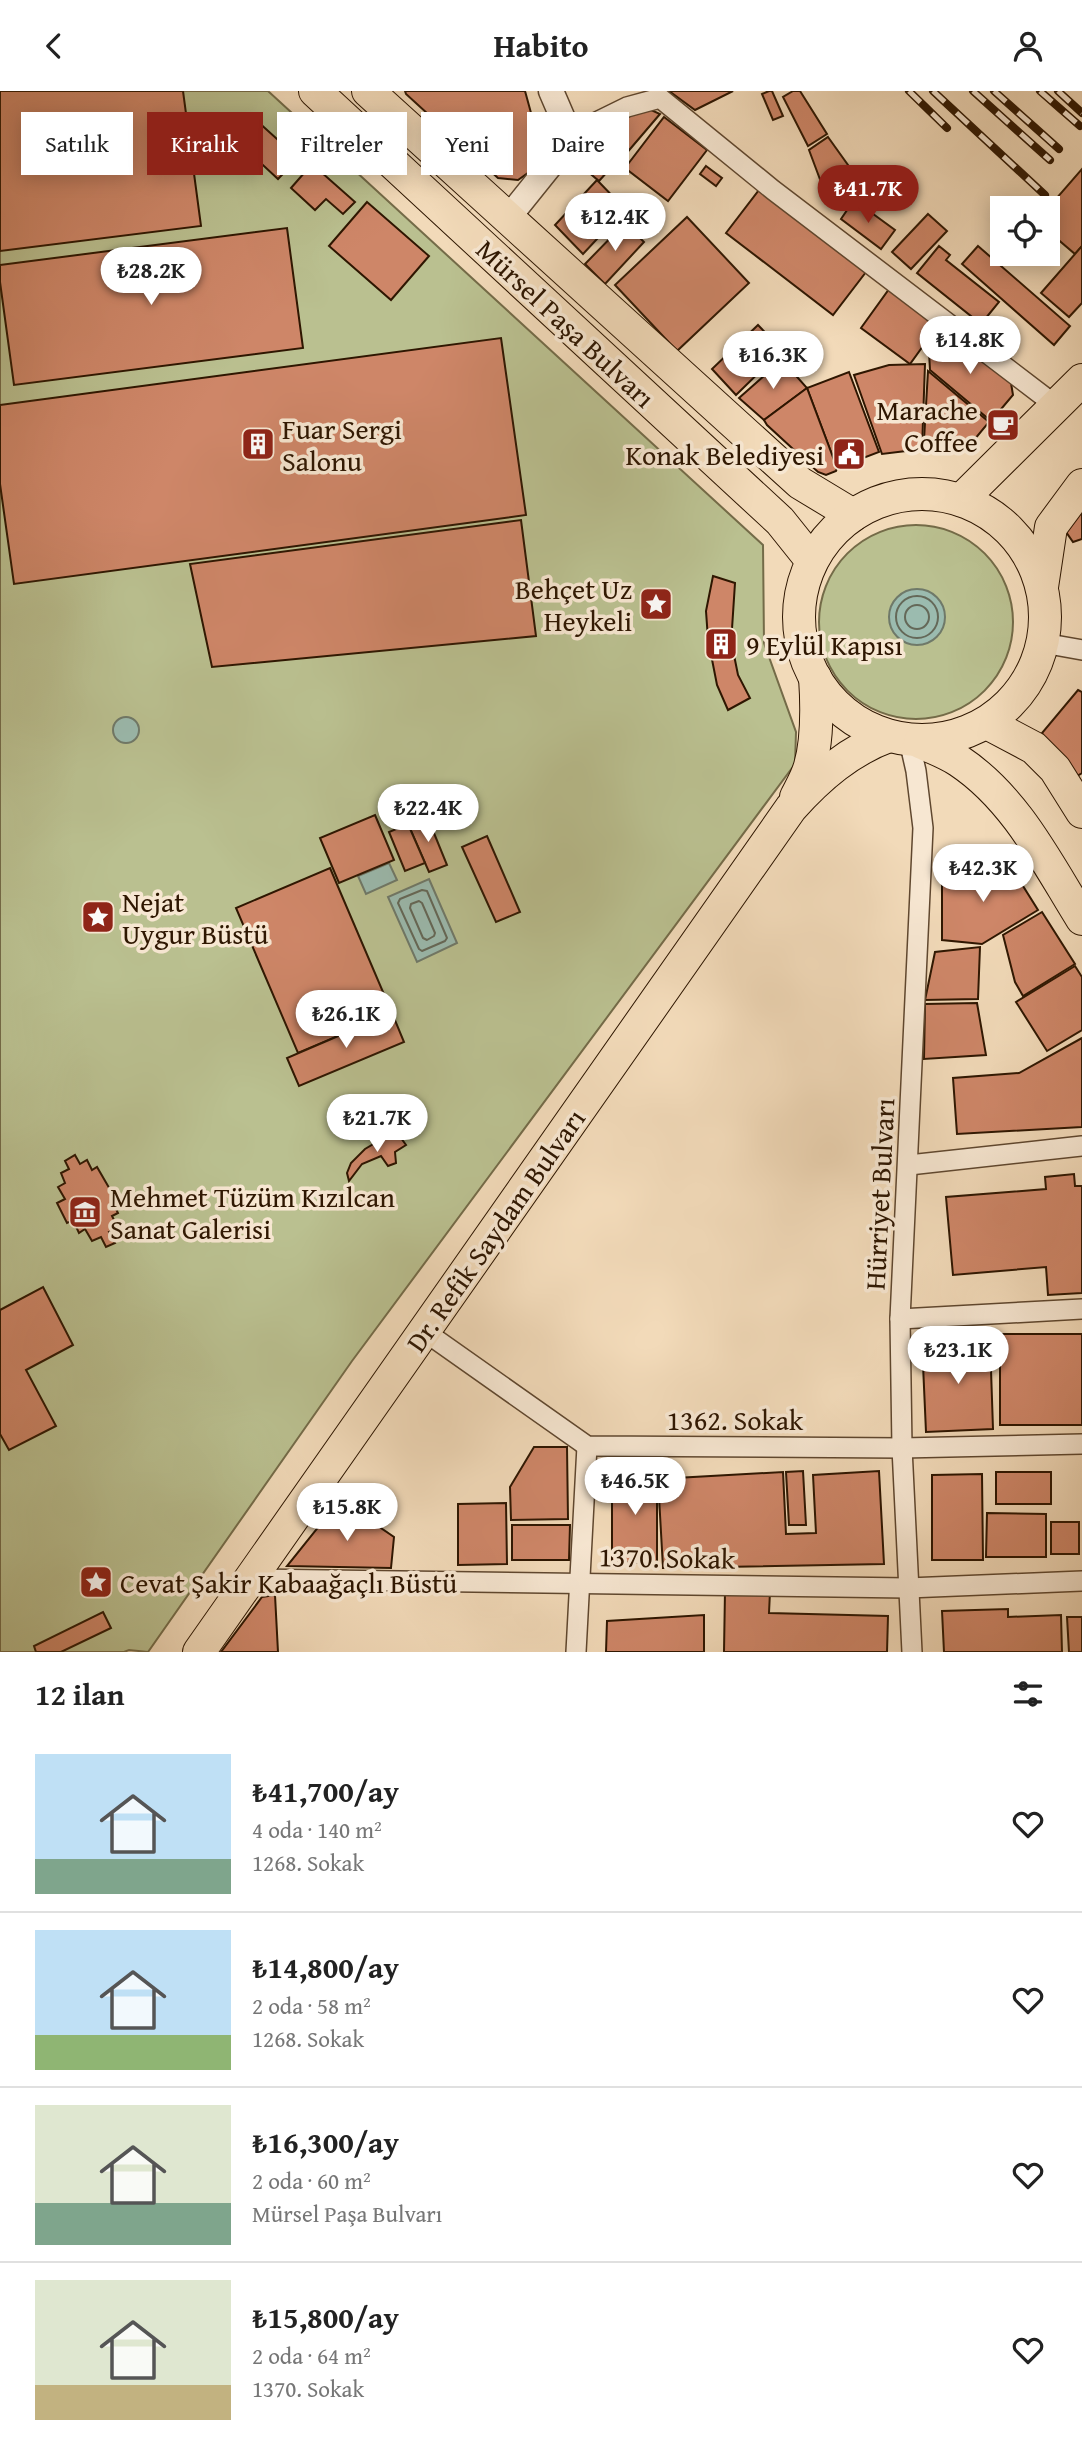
<!DOCTYPE html>
<html lang="tr">
<head>
<meta charset="utf-8">
<style>
  body { margin:0; font-family:"Gentium Book Plus",serif; background:#f6f6f6; color:#222; height:100vh; display:flex; flex-direction:column; font-size:26px; white-space:nowrap }
  * { box-sizing:border-box; margin:0 }
  p { font-size:23px; color:#767676 }
  .icon { flex:none; width:38px; height:38px; fill:none; stroke:currentColor; stroke-width:2; stroke-linecap:round; stroke-linejoin:round }
  .map { position:relative; height:1561px; overflow:hidden }
  .sheet { display:flex; flex-direction:column; background:#fff; flex:1 }
  .sheet>* { flex:none }
  .hud { position:absolute; left:21px; top:21px; width:700px; height:63px; display:flex; gap:14px }
  .fabs { position:absolute; left:990px; top:105px; display:grid; gap:14px }
  .fabs a { display:grid; place-items:center; width:70px; height:70px; border-radius:0px; background:#fff; box-shadow:0 4px 18px #0003; font-size:35px }
  .price { position:absolute; translate:-50% -60px; padding:0 16px; border-radius:24px; background:#fff; color:#222; font-size:23px; line-height:46px; filter:drop-shadow(0 2px 4px #0008) }
  .price::after { content:''; position:absolute; left:50%; top:42px; width:21px; height:16px; margin-left:-10px; background:inherit; clip-path:polygon(0 0,100% 0,50% 100%) }
  .price.active { background:#8f2418; color:#fff }
  ul { padding:0; list-style:none }
  li { display:flex; align-items:center; gap:21px; height:175px; padding:0 35px }
  li+li { border-top:2px solid #e0e0e0 }
  li span { display:grid; place-items:center; flex:none; width:196px; height:140px; border-radius:0px; color:#555 }
  li>.icon { margin-inline-start:auto }
  span .icon { width:84px; height:84px; fill:#fffc; stroke-width:1 }
  li b { font-size:30px }
  h2 { display:flex; justify-content:space-between; align-items:center; height:84px; padding:0 35px; font-size:30px }
  .chip { padding:0 24px; border-radius:0px; background:#fff; box-shadow:0 4px 18px #0003; font-size:24px; line-height:63px }
  .chip.active { background:#8f2418; color:#fff }
  header { display:flex; justify-content:space-between; align-items:center; height:91px; padding:0 35px; background:#fff; font-size:32px; font-weight:700 }
  .map>svg:first-child { display:block }
</style>
</head>
<body>
<header><svg class="icon" aria-label="back" viewBox="0 0 24 24"><path d="M15 5l-7 7 7 7"/></svg>Habito<svg class="icon" aria-label="person" viewBox="0 0 24 24"><circle cx="12" cy="8" r="4"/><path d="M4 21q1-7 8-7t8 7"/></svg></header>
<div class="map">
<svg width="1082" height="1561" viewBox="0 0 1082 1561">
  <rect width="100%" height="100%" fill="#f2dab9"/>
  <filter id="stains"><feTurbulence type="fractalNoise" baseFrequency=".00286" numOctaves="4"/><feColorMatrix values="0 0 0 0 .2 0 0 0 0 .09 0 0 0 0 .02 0 0 0 .5 -.17"/></filter>
  <radialGradient id="worn" r=".72"><stop offset=".6" stop-color="#630" stop-opacity="0"/><stop offset="1" stop-color="#630" stop-opacity=".3"/></radialGradient>
  <g fill="#bac090" stroke="#746b48" stroke-width="2">
    <polygon points="0,0 268,0 763,454 764,552 796,641 795,673 352,1270 148,1561 129,1559 124,1561 0,1561"/>
    <circle cx="916" cy="531" r="97"/>
  </g>
  <g fill="#9bbbaf" stroke="#6f7969" stroke-width="2">
    <circle cx="917" cy="526" r="28"/>
    <circle cx="126" cy="639" r="13"/>
    <polygon points="389,772 397,789 366,803 358,785"/>
    <polygon points="429,788 457,852 417,871 388,806"/>
  </g>
  <g fill="none" stroke-linecap="round" stroke-linejoin="round">
    <g stroke="#646858" stroke-width="2">
      <circle cx="917" cy="526" r="21"/>
      <circle cx="917" cy="526" r="12"/>
      <polygon points="422,799 427,800 447,847 445,850 422,860 419,858 398,812 400,808"/>
      <polygon points="419,810 422,812 435,842 434,845 427,849 423,847 410,817 411,813"/>
    </g>
  </g>
  <g fill="#ce8668" stroke="#2e1601" stroke-width="2">
    <polygon points="0,0 183,0 201,135 0,160"/>
    <polygon points="405,0 525,0 542,62 532,79 518,89 498,87 406,3"/>
    <polygon points="669,0 733,0 695,19"/>
    <polygon points="769,0 772,0 783,25 773,29 762,3"/>
    <polygon points="793,0 800,0 827,43 808,55 783,6"/>
    <polygon points="649,18 660,23 619,71 589,46 615,30"/>
    <polygon points="664,26 707,59 668,110 625,77"/>
    <polygon points="256,29 298,67 278,88 237,50"/>
    <polygon points="828,46 848,74 821,91 809,59"/>
    <polygon points="592,49 616,71 599,90 574,69"/>
    <polygon points="312,73 355,111 343,123 326,108 315,119 291,97"/>
    <polygon points="706,75 722,87 716,95 700,83"/>
    <polygon points="1082,78 1082,155 1075,163 1048,140 1048,117"/>
    <polygon points="597,89 625,118 583,163 555,134"/>
    <polygon points="759,99 866,181 833,224 726,142"/>
    <polygon points="854,109 895,139 881,158 841,128"/>
    <polygon points="367,111 429,165 391,209 329,155"/>
    <polygon points="928,123 947,140 911,178 892,161"/>
    <polygon points="687,126 749,192 677,260 615,194"/>
    <polygon points="625,132 644,151 605,193 585,173"/>
    <polygon points="287,137 303,257 14,294 0,191 0,174"/>
    <polygon points="939,155 950,164 946,169 999,211 981,233 917,182"/>
    <polygon points="978,155 1070,235 1054,254 962,173"/>
    <polygon points="1082,155 1082,212 1069,226 1041,202"/>
    <polygon points="892,194 941,230 910,273 861,237"/>
    <polygon points="758,234 782,259 736,304 712,278"/>
    <polygon points="947,239 1011,292 1013,304 991,330 930,279 929,261"/>
    <polygon points="501,247 526,424 14,493 0,393 0,314"/>
    <polygon points="782,269 807,297 764,329 739,307"/>
    <polygon points="925,273 922,358 882,363 854,284 889,274"/>
    <polygon points="928,280 989,331 965,360 924,349"/>
    <polygon points="849,281 879,361 837,377 807,297"/>
    <polygon points="807,297 837,377 836,380 826,384 818,381 767,334 764,329"/>
    <polygon points="1082,415 1082,448 1073,451 1064,438"/>
    <polygon points="521,429 536,545 212,576 190,473"/>
    <polygon points="713,485 735,492 732,538 734,564 738,584 750,607 728,619 717,594 708,548 706,520"/>
    <polygon points="1078,599 1082,601 1082,682 1072,688 1042,642"/>
    <polygon points="375,724 394,769 339,792 320,747"/>
    <polygon points="427,725 447,774 429,781 408,733"/>
    <polygon points="408,733 425,772 405,780 389,741"/>
    <polygon points="487,745 520,821 496,831 462,756"/>
    <polygon points="1008,771 1038,819 982,853 942,849 942,787"/>
    <polygon points="330,777 392,922 298,962 236,817"/>
    <polygon points="1042,821 1075,873 1023,905 1015,891 1003,844"/>
    <polygon points="980,856 978,908 925,909 935,861"/>
    <polygon points="1075,875 1082,886 1082,939 1047,960 1016,911"/>
    <polygon points="977,912 986,964 924,968 925,913"/>
    <polygon points="392,922 404,951 299,995 287,967"/>
    <polygon points="1082,947 1082,1036 957,1043 953,987 1019,982"/>
    <polygon points="401,1047 406,1054 395,1061 396,1072 388,1075 381,1065 362,1073 349,1090 347,1082 351,1072 365,1058 382,1048"/>
    <polygon points="75,1064 80,1073 87,1069 92,1079 97,1076 115,1107 112,1110 118,1122 112,1125 118,1137 109,1141 115,1152 106,1156 101,1146 92,1150 85,1138 79,1142 73,1129 67,1132 57,1112 65,1108 58,1096 65,1092 61,1082 69,1078 65,1070"/>
    <polygon points="1074,1083 1075,1095 1082,1095 1082,1202 1048,1204 1046,1176 953,1184 946,1106 1046,1098 1045,1086"/>
    <polygon points="43,1196 73,1254 26,1279 56,1335 9,1359 0,1343 0,1219"/>
    <rect x="1000" y="1243" width="82" height="91"/>
    <polygon points="990,1249 993,1338 926,1341 922,1251"/>
    <polygon points="534,1356 567,1356 568,1428 511,1429 510,1396"/>
    <polygon points="612,1380 657,1380 657,1472 612,1471"/>
    <polygon points="803,1380 806,1434 789,1434 786,1381"/>
    <polygon points="879,1380 884,1473 663,1477 658,1388 783,1381 786,1443 816,1442 813,1384"/>
    <rect x="996" y="1381" width="55" height="32"/>
    <polygon points="982,1383 983,1469 932,1469 932,1384"/>
    <polygon points="340,1409 394,1446 391,1477 287,1475"/>
    <polygon points="506,1412 507,1473 458,1474 458,1413"/>
    <polygon points="987,1422 1046,1423 1046,1466 986,1466"/>
    <rect x="1051" y="1431" width="28" height="32"/>
    <polygon points="512,1434 570,1434 569,1469 512,1469"/>
    <polygon points="725,1500 770,1501 769,1522 888,1525 887,1561 724,1561"/>
    <polygon points="275,1504 278,1561 221,1561 262,1506"/>
    <polygon points="1008,1518 1008,1526 1061,1524 1062,1561 944,1561 942,1520"/>
    <polygon points="103,1521 111,1537 61,1561 36,1561 34,1555"/>
    <polygon points="704,1524 704,1561 606,1561 607,1530"/>
    <polygon points="1067,1526 1082,1526 1082,1561 1069,1561"/>
  </g>
  <g fill="none" stroke-linecap="round" stroke-linejoin="round">
    <defs>
      <g id="minor">
        <polyline points="570,44 627,16 660,7 773,99 1055,314"/>
        <polyline points="1043,552 1082,559"/>
        <polyline points="909,649 916,680 923,737 900,1228 902,1357 912,1561"/>
        <polyline points="909,1074 1082,1055"/>
        <polyline points="900,1228 1082,1218"/>
        <polyline points="424,1240 587,1355 902,1357 1082,1353"/>
        <polyline points="250,1488 908,1497 1082,1490"/>
        <polyline points="576,1561 587,1355"/>
      </g>
      <polyline id="tertiary" points="508,127 561,61 570,44 551,0"/>
      <g id="primary">
        <polyline points="315,0 780,430 812,470"/>
        <polyline points="368,0 800,392 853,424"/>
        <circle cx="922" cy="526" r="123"/>
        <polyline points="961,409 1082,289"/>
        <polyline points="1042,496 1051,436 1082,394"/>
        <polyline points="987,632 1034,657 1055,678 1082,721"/>
        <path d="M920 651C933 657 947 662 959 670 1016 708 1047 772 1082 828"/>
        <path d="M796 706C801 696 807 686 810 675 818 647 817 615 815 586"/>
        <path d="M199 1561 791 717C819 686 850 659 889 645"/>
      </g>
    </defs>
    <use href="#minor" stroke="#5f472f" stroke-width="22"/>
    <use href="#tertiary" stroke="#5f472f" stroke-width="27"/>
    <use href="#primary" stroke="#2e1601" stroke-width="34"/>
    <use href="#minor" stroke="#f7e7d2" stroke-width="19"/>
    <use href="#tertiary" stroke="#f7e7d2" stroke-width="24"/>
    <use href="#primary" stroke="#f2dab9" stroke-width="32"/>
    <defs>
      <g id="rail">
        <polyline points="909,0 947,37"/>
        <polyline points="933,0 1045,104"/>
        <polyline points="973,0 1050,69"/>
        <polyline points="994,0 1059,58"/>
        <polyline points="1040,0 1080,35"/>
        <polyline points="1058,0 1082,22"/>
      </g>
    </defs>
    <use href="#rail" stroke="#2e1601" stroke-width="8"/>
    <use href="#rail" stroke="#f7e7d2" stroke-width="5" stroke-dasharray="16" stroke-linecap="butt"/>
  </g>
  <defs>
    <symbol id="cafe-square" viewBox="-11 -11 22 22"><rect x="-9" y="-9" width="18" height="18" rx="4" fill="#8f2418" stroke="#f7e7d2"/><path d="M-5.5-4.5H6V0H3Q3 3.5 0 3.5H-2.5Q-5.5 3.5-5.5 0ZM3-3.2v2h1.7v-2ZM-6 4.5H4V6H-6Z" fill="#fff"/></symbol>
    <symbol id="building-square" viewBox="-11 -11 22 22"><rect x="-9" y="-9" width="18" height="18" rx="4" fill="#8f2418" stroke="#f7e7d2"/><path d="M-4-6H4V6H1V3H-1V6H-4ZM-2.5-4.3h1.7v1.8h-1.7ZM.8-4.3h1.7v1.8H.8ZM-2.5-1h1.7V.8h-1.7ZM.8-1h1.7V.8H.8Z" fill="#fff"/></symbol>
    <symbol id="civic-square" viewBox="-11 -11 22 22"><rect x="-9" y="-9" width="18" height="18" rx="4" fill="#8f2418" stroke="#f7e7d2"/><path d="M-.6-6.5H3V-4.5H.6V-3L4-1V1h2V6H-6V1h2V-1L-.6-3ZM-1.2 2.5V6h2.4V2.5Z" fill="#fff"/></symbol>
    <symbol id="sight-square" viewBox="-11 -11 22 22"><rect x="-9" y="-9" width="18" height="18" rx="4" fill="#8f2418" stroke="#f7e7d2"/><path d="M0-6L1.8-2.2L6-1.7L2.9 1.2L3.7 5.4L0 3.3L-3.7 5.4L-2.9 1.2L-6-1.7L-1.8-2.2Z" fill="#fff"/></symbol>
    <symbol id="museum-square" viewBox="-11 -11 22 22"><rect x="-9" y="-9" width="18" height="18" rx="4" fill="#8f2418" stroke="#f7e7d2"/><path d="M0-6L6-3V-2H-6V-3ZM-5-1h2V3h-2ZM-1-1h2V3h-2ZM3-1h2V3H3ZM-6 4H6V6H-6Z" fill="#fff"/></symbol>
  </defs>
  <g fill-rule="evenodd">
    <use href="#cafe-square" x="984" y="315" width="38" height="38"/>
    <use href="#building-square" x="239" y="334" width="38" height="38"/>
    <use href="#civic-square" x="830" y="344" width="38" height="38"/>
    <use href="#sight-square" x="637" y="494" width="38" height="38"/>
    <use href="#building-square" x="702" y="534" width="38" height="38"/>
    <use href="#sight-square" x="79" y="807" width="38" height="38"/>
    <use href="#museum-square" x="66" y="1102" width="38" height="38"/>
    <use href="#sight-square" x="77" y="1472" width="38" height="38"/>
  </g>
  <g text-anchor="middle" dominant-baseline="central" stroke-width="7" stroke-linejoin="round" paint-order="stroke">
    <g font-size="28" fill="#2e1601" stroke="#f7e7d2">
      <text transform="translate(566 232) rotate(43)">Mürsel Paşa Bulvarı</text>
      <text transform="translate(879 1103) rotate(-87)">Hürriyet Bulvarı</text>
      <text transform="translate(495 1139) rotate(-55)">Dr. Refik Saydam Bulvarı</text>
      <text x="735" y="1328">1362. Sokak</text>
      <text transform="translate(667 1466) rotate(1)">1370. Sokak</text>
    </g>
    <g font-size="28" fill="#2e1601" stroke="#f7e7d2" text-anchor="start">
      <text x="978" y="318" text-anchor="end">Marache<tspan x="978" dy="32">Coffee</tspan></text>
      <text x="282" y="337">Fuar Sergi<tspan x="282" dy="32">Salonu</tspan></text>
      <text x="824" y="363" text-anchor="end">Konak Belediyesi</text>
      <text x="632" y="497" text-anchor="end">Behçet Uz<tspan x="632" dy="32">Heykeli</tspan></text>
      <text x="746" y="553">9 Eylül Kapısı</text>
      <text x="122" y="810">Nejat<tspan x="122" dy="32">Uygur Büstü</tspan></text>
      <text x="110" y="1105">Mehmet Tüzüm Kızılcan<tspan x="110" dy="32">Sanat Galerisi</tspan></text>
      <text x="120" y="1491">Cevat Şakir Kabaağaçlı Büstü</text>
    </g>
  </g>
  <rect width="100%" height="100%" filter="url(#stains)"/>
  <rect width="100%" height="100%" fill="url(#worn)"/>
</svg>
<div class="fabs">
<a><svg class="icon" aria-label="locate" viewBox="0 0 24 24"><circle cx="12" cy="12" r="6"/><path d="M12 2v4M12 18v4M2 12h4M18 12h4"/></svg></a>
</div>
<b class="price active" style="left:868px;top:134px">₺41.7K</b>
<b class="price" style="left:615px;top:162px">₺12.4K</b>
<b class="price" style="left:151px;top:216px">₺28.2K</b>
<b class="price" style="left:970px;top:285px">₺14.8K</b>
<b class="price" style="left:773px;top:300px">₺16.3K</b>
<b class="price" style="left:428px;top:753px">₺22.4K</b>
<b class="price" style="left:983px;top:813px">₺42.3K</b>
<b class="price" style="left:346px;top:959px">₺26.1K</b>
<b class="price" style="left:377px;top:1063px">₺21.7K</b>
<b class="price" style="left:958px;top:1295px">₺23.1K</b>
<b class="price" style="left:635px;top:1426px">₺46.5K</b>
<b class="price" style="left:347px;top:1452px">₺15.8K</b>
<div class="hud">
<a class="chip">Satılık</a>
<a class="chip active">Kiralık</a>
<a class="chip">Filtreler</a>
<a class="chip">Yeni</a>
<a class="chip">Daire</a>
</div>
</div>
<section class="sheet">
<h2>12 ilan<svg class="icon" aria-label="filters" viewBox="0 0 24 24"><path d="M4 7h16M4 17h16"/><circle cx="9" cy="7" r="2"/><circle cx="15" cy="17" r="2"/></svg></h2>
<ul>
<li><span style="background:linear-gradient(#bfe0f5 75%,#7fa58c 0)"><svg class="icon" aria-label="home" viewBox="0 0 24 24"><path d="M3 11l9-7 9 7M6 9v11h12V9"/></svg></span><div><b>₺41,700/ay</b><p>4 oda · 140 m²</p><p>1268. Sokak</p></div><svg class="icon" aria-label="heart" viewBox="0 0 24 24"><path d="M12 20l-8-8c-3-5 5-10 8-4 3-6 11-1 8 4z"/></svg></li>
<li><span style="background:linear-gradient(#bfe0f5 75%,#8fb573 0)"><svg class="icon" aria-label="home" viewBox="0 0 24 24"><path d="M3 11l9-7 9 7M6 9v11h12V9"/></svg></span><div><b>₺14,800/ay</b><p>2 oda · 58 m²</p><p>1268. Sokak</p></div><svg class="icon" aria-label="heart" viewBox="0 0 24 24"><path d="M12 20l-8-8c-3-5 5-10 8-4 3-6 11-1 8 4z"/></svg></li>
<li><span style="background:linear-gradient(#dfe7d0 70%,#7fa58c 0)"><svg class="icon" aria-label="home" viewBox="0 0 24 24"><path d="M3 11l9-7 9 7M6 9v11h12V9"/></svg></span><div><b>₺16,300/ay</b><p>2 oda · 60 m²</p><p>Mürsel Paşa Bulvarı</p></div><svg class="icon" aria-label="heart" viewBox="0 0 24 24"><path d="M12 20l-8-8c-3-5 5-10 8-4 3-6 11-1 8 4z"/></svg></li>
<li><span style="background:linear-gradient(#dfe7d0 75%,#c2b280 0)"><svg class="icon" aria-label="home" viewBox="0 0 24 24"><path d="M3 11l9-7 9 7M6 9v11h12V9"/></svg></span><div><b>₺15,800/ay</b><p>2 oda · 64 m²</p><p>1370. Sokak</p></div><svg class="icon" aria-label="heart" viewBox="0 0 24 24"><path d="M12 20l-8-8c-3-5 5-10 8-4 3-6 11-1 8 4z"/></svg></li>
</ul>
</section>
</body>
</html>
